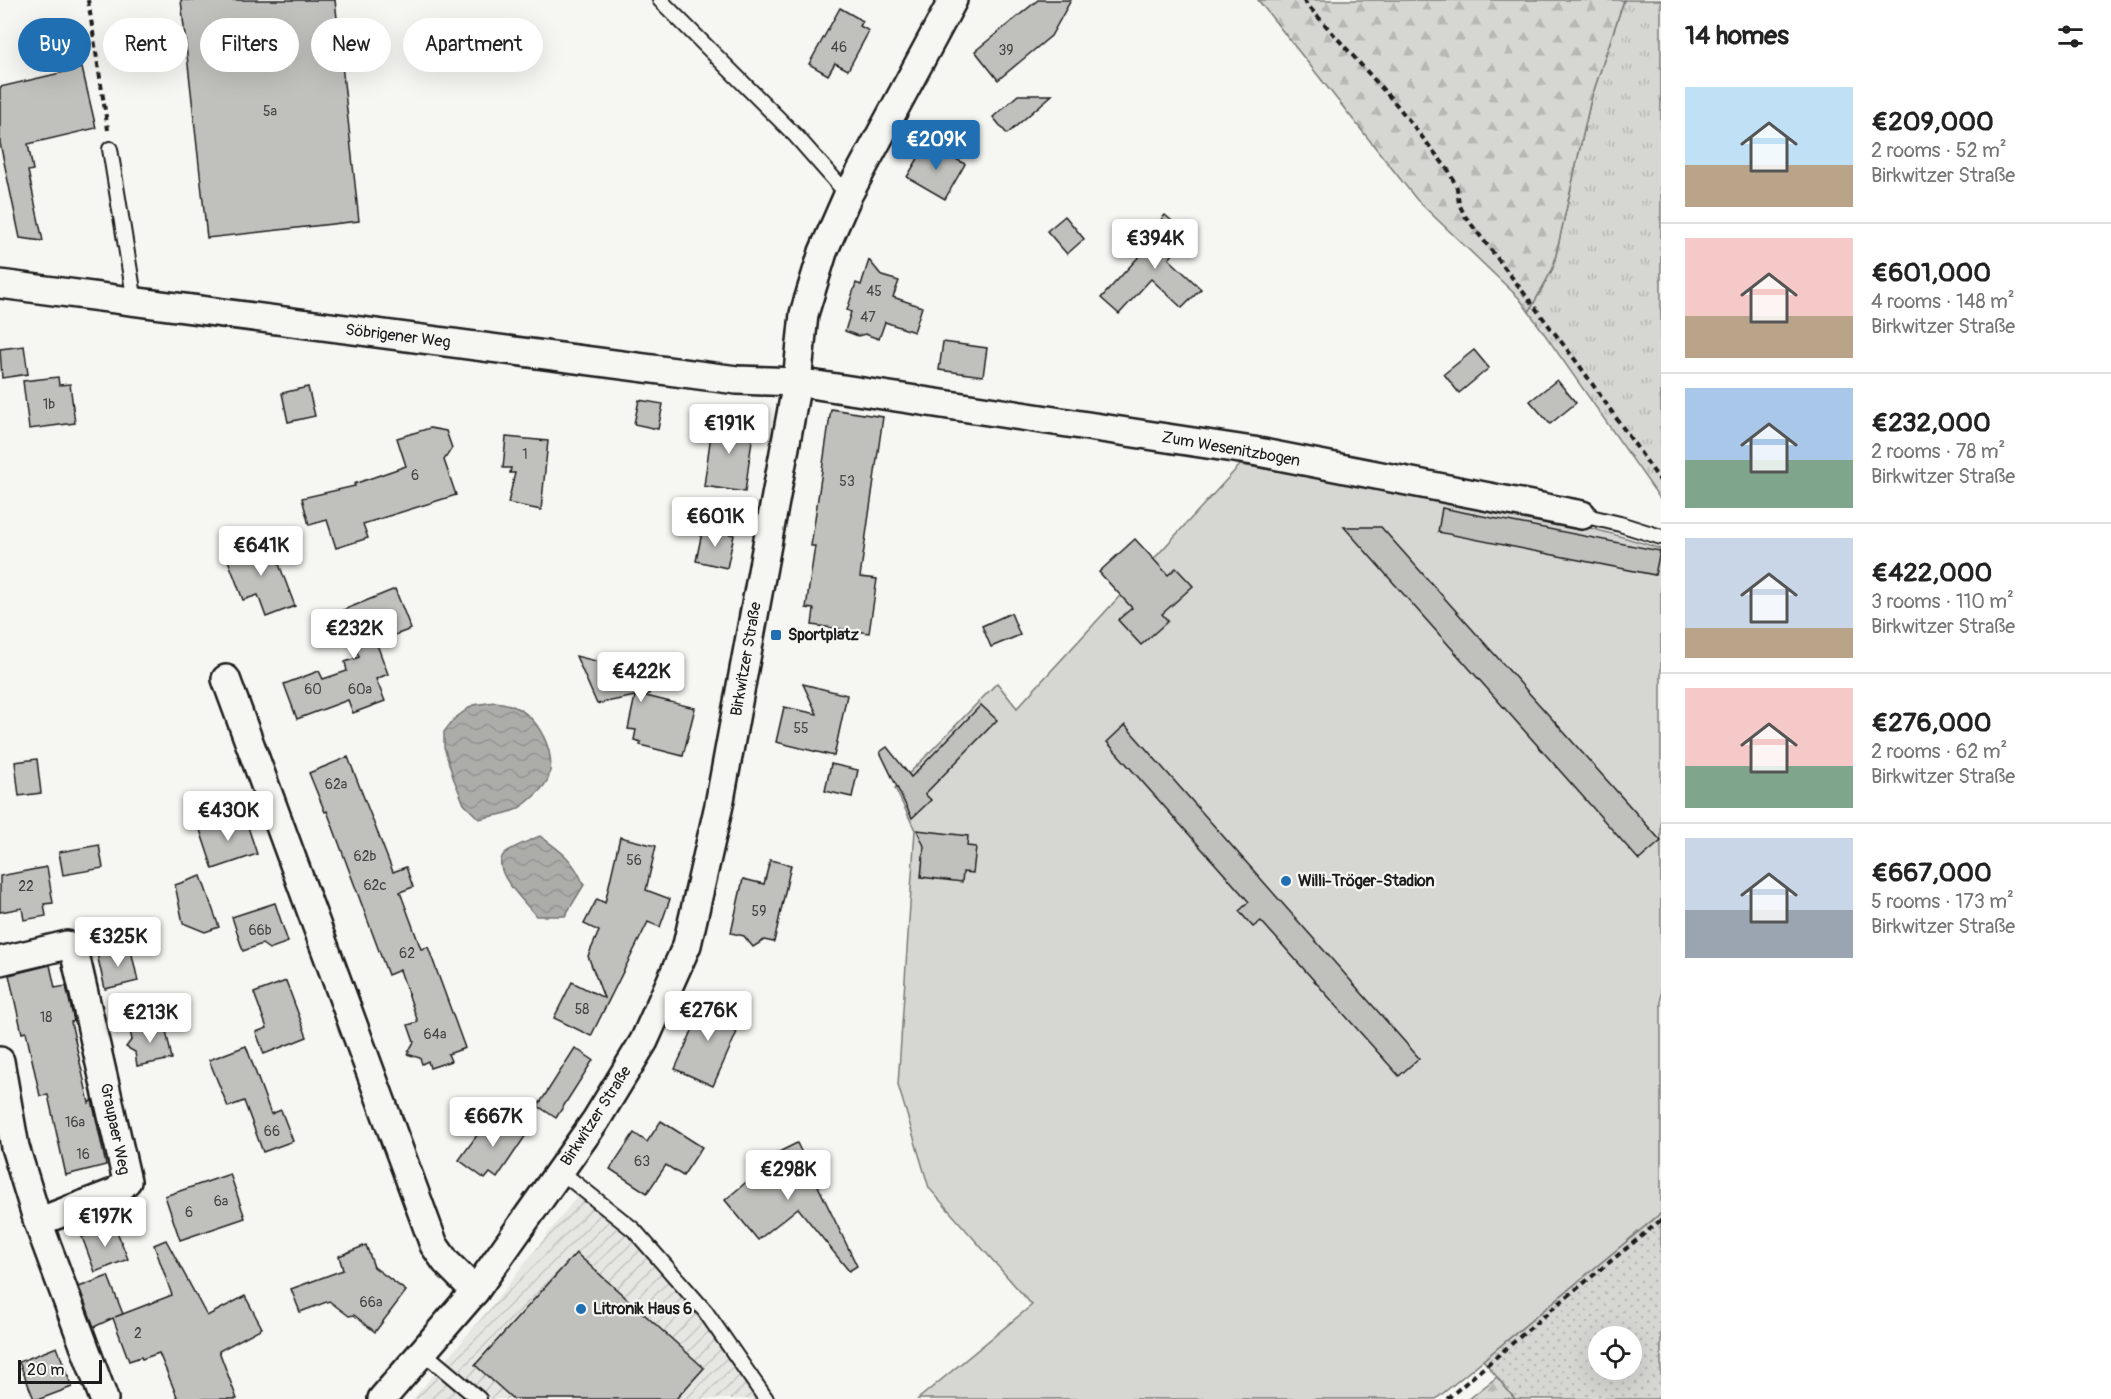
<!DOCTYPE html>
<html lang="en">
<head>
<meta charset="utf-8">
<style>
  body { margin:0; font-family:Pangolin,sans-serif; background:#f6f6f6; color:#222; height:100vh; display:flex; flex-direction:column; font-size:22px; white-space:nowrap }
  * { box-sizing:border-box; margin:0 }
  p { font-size:20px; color:#767676 }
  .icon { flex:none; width:33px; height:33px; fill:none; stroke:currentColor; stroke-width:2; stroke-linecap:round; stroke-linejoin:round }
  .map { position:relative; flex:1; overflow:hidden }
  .side { display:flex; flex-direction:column; background:#fff; width:450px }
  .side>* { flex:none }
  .hud { position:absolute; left:18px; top:18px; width:570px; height:54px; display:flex; gap:12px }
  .buttons { position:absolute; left:1588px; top:1326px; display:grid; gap:12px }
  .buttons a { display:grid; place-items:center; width:54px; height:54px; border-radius:50%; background:#fff; box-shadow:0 6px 24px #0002; font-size:30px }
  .scale { position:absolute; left:18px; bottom:15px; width:84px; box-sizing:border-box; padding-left:6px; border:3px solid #1c1c1c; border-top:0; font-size:16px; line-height:21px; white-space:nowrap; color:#1c1c1c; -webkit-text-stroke:4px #f6f6f2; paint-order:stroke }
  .price { position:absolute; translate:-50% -51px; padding:0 14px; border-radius:6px; background:#fff; color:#222; font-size:20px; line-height:39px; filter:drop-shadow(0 2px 3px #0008) }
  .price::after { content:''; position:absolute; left:50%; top:36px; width:18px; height:14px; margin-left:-9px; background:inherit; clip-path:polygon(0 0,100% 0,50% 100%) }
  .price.current { background:#1f6fb2; color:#fff }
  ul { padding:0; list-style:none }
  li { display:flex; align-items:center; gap:18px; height:150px; padding:0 24px }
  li+li { border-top:2px solid #e0e0e0 }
  li span { display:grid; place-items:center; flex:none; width:168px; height:120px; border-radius:0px; color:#555 }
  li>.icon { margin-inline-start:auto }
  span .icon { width:72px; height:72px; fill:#fffc; stroke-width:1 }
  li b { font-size:26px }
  h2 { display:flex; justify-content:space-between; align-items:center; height:72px; padding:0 24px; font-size:26px }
  .pill { padding:0 21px; border-radius:27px; background:#fff; box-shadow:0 6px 24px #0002; font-size:21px; line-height:54px }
  .pill.current { background:#1f6fb2; color:#fff }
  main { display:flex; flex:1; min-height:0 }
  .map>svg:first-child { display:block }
</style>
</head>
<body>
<main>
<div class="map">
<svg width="1661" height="1399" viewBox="0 0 1661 1399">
  <defs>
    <pattern id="industrial-furrows" width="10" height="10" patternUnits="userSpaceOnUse" patternTransform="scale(1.5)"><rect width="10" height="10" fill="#e6e6e2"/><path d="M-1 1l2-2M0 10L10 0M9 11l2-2" fill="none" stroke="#c5c5c1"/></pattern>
    <pattern id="grass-tufts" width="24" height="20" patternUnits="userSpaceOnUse" patternTransform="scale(1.5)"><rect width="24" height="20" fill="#d6d6d2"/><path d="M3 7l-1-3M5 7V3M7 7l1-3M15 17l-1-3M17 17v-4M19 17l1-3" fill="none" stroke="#b7b7b4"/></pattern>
    <pattern id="forest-firs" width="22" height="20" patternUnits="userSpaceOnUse" patternTransform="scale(1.5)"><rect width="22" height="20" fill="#d6d6d2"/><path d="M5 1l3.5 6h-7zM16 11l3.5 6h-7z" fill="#b7b7b4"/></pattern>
    <pattern id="garden-dots" width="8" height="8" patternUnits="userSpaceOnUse" patternTransform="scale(1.5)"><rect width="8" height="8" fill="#d6d6d2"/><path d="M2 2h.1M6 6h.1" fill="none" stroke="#b7b7b4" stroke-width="1.8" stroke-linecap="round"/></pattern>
    <pattern id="water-waves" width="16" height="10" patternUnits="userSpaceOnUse" patternTransform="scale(1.5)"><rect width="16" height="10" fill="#acaca9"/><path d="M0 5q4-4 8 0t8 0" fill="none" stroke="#939391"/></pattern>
  </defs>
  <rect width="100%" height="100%" fill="#f6f6f2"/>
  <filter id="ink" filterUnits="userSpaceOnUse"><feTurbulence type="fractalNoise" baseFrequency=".0167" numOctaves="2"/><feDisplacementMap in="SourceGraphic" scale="12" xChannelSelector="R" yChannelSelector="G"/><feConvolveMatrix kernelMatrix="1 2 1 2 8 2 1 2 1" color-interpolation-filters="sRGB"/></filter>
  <g filter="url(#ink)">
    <polygon fill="url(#industrial-furrows)" points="578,1195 628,1237 697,1312 760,1399 413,1399 491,1307"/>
    <polygon fill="url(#grass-tufts)" stroke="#797977" stroke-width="1.5" points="1624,0 1661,0 1661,500 1529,312 1553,268 1591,99"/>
    <g fill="url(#forest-firs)" stroke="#797977" stroke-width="1.5">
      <polygon points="1258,0 1624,0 1591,99 1553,268 1529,312 1519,298 1417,200"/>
      <polygon points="1497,1377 1515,1399 1469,1399"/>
    </g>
    <path fill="url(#garden-dots)" stroke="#797977" stroke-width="1.5" fill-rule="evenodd" d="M1661 1213V1395L1657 1399H1515L1483 1360ZM1599 1336H1632V1370H1599Z"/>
    <path fill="#d6d6d2" stroke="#797977" stroke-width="1.5" d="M1240 465C1379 488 1527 504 1661 549V1213L1436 1399H918L1032 1305 929 1188 898 1085 915 830 895 788 997 683 1017 708Z"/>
    <g fill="url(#water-waves)" stroke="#727271" stroke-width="1.5">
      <path d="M495 702C502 703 511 704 517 708 540 720 557 754 548 779 544 789 524 806 515 810 504 815 490 816 479 819L464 804 453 777 444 747V732L454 719 473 705Z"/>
      <path d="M540 836C561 851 573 859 584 885L565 916H536C526 903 488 869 505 853 514 846 529 841 540 836Z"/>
    </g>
    <g fill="#c0c0bd" stroke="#1c1c1c" stroke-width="1.5">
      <polygon points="181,0 335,0 359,221 207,238"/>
      <polygon points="1038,0 1071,0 1051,36 998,80 975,51"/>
      <polygon points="840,8 863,21 860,26 869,31 848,70 835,63 828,75 809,64"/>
      <polygon points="82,68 96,128 28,144 33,170 28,171 43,241 20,238 0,143 0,87"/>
      <polygon points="1018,95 1052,95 1007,134 993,117"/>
      <polygon points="927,143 965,164 945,199 907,177"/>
      <polygon points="1165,215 1189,235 1169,259 1201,289 1182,308 1151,279 1119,314 1101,298 1155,239 1149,233"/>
      <polygon points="1065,216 1084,239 1067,254 1047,231"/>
      <polygon points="869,260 882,276 899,281 893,297 922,307 914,332 885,322 879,339 865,334 858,336 845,331 851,312 847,310 856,283 861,285"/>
      <polygon points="943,342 987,348 983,376 939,370"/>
      <polygon points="24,346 28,374 2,378 0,349"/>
      <polygon points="1474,350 1489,368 1459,393 1444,374"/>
      <polygon points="58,377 59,385 70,384 75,423 29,429 23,381"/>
      <polygon points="1557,380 1576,403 1550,424 1530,401"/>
      <polygon points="308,387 315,416 288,422 282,393"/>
      <polygon points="639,400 663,404 658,429 634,424"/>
      <polygon points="831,409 883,417 860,577 877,579 869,633 812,625 814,609 806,608 815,546 811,546"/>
      <polygon points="713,419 754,425 745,492 704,486"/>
      <polygon points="430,428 446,431 452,448 444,460 456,495 363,524 368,538 336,548 327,520 309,525 302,498 355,486 354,484 406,466 397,438"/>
      <polygon points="506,437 548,441 541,510 508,503 515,473 510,473 511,468 503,468"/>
      <polygon points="1442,508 1660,551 1655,575 1438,532"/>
      <polygon points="1344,527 1381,527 1661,841 1639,860"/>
      <polygon points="703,528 734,535 727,568 696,561"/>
      <polygon points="269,538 295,606 266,617 258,595 243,600 226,555"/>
      <polygon points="1135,539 1168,575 1176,568 1193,586 1162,614 1168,621 1141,645 1118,620 1132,608 1099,572"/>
      <polygon points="395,589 411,629 376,642 388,674 376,679 385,701 353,713 348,700 297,719 284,684 319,671 323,679 347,671 345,662 359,657 341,611"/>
      <polygon points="1011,613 1020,635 991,647 982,626"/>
      <polygon points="632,655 658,661 649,694 642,695 695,708 683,756 640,745 641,742 634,740 636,730 628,729 635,696 597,704 576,656 628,669"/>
      <polygon points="803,684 847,695 834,756 776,742 784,707 817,714"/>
      <polygon points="981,705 997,720 925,794 931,800 912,818 880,752 887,747 911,777"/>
      <polygon points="1125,725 1419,1058 1399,1076 1261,921 1253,927 1239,911 1249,902 1107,742"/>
      <polygon points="348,757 393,872 406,867 413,887 400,892 421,949 428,947 465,1048 448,1054 451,1061 430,1068 428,1061 422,1064 420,1058 407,1054 414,1042 408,1025 418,1022 400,970 388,975 327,811 325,812 309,773"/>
      <polygon points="37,759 41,793 19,796 15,762"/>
      <polygon points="831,764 858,770 852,797 825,791"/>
      <polygon points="244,815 257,854 213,869 200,830"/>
      <polygon points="917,830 968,836 967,846 976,847 973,873 963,872 962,882 921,877 924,846"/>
      <polygon points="620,837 656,846 646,890 670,899 660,927 648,922 591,1036 554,1018 572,982 604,998 588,956 599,931 584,924 597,899 605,903"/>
      <polygon points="99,845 103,868 63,875 59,852"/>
      <polygon points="770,860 791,865 774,942 764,940 753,947 744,936 731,933 743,879 764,884"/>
      <polygon points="47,867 53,903 44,904 46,916 24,920 22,908 0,912 0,876"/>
      <polygon points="201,876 219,927 205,932 183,923 175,885"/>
      <polygon points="275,903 288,942 269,949 262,944 243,951 232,917"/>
      <polygon points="130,946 138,981 105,989 97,954"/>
      <polygon points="50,965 55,988 66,986 74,1021 71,1022 89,1103 92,1100 106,1165 66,1175 48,1095 40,1096 26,1032 22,1033 9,975"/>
      <polygon points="286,981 307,1037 264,1054 256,1032 267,1028 254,993"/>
      <polygon points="709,993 733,1004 723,1026 737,1032 713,1086 675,1069"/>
      <polygon points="164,1021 172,1059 137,1066 135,1052 126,1047 132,1039 129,1028"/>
      <polygon points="246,1046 271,1114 281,1110 293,1141 263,1152 244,1101 228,1107 209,1060"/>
      <polygon points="575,1048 593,1060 556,1118 538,1106"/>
      <polygon points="503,1118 526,1135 497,1178 490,1173 485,1179 459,1160 488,1120 497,1126"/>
      <polygon points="661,1121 702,1147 683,1176 666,1165 647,1193 610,1169 634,1133 647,1142"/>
      <polygon points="797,1143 857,1266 849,1271 798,1208 758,1240 725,1200 776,1157 775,1154"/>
      <polygon points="230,1174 245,1218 180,1240 165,1196"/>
      <polygon points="114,1224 128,1259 95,1272 82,1237"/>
      <polygon points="166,1240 207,1316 245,1296 262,1328 219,1351 237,1399 178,1399 159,1353 142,1359 141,1357 129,1361 113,1318 94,1327 79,1287 108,1276 123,1314 115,1317 172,1295 154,1245"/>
      <polygon points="366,1245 374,1267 406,1291 375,1332 354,1315 349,1316 329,1301 300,1312 291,1289 343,1270 339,1256"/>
      <polygon points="576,1253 704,1368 676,1399 513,1399 475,1365"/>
      <polygon points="57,1347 72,1387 40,1399 34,1399 19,1362"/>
    </g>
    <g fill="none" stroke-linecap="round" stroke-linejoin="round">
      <defs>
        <g id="lane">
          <polyline points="660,0 796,136 848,195"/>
          <polyline points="110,149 135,302"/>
          <polyline points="1582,515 1620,524 1661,537"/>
          <polyline points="560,1171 634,1230 705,1311 766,1399"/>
          <polyline points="423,1352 479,1399"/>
        </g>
        <g id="street">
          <polyline points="0,284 737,380 797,382 1253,451 1582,515"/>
          <polyline points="226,679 434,1245 446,1262 475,1291"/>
          <polyline points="0,961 67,945 74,950 127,1181 116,1192 38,1222"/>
          <polyline points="0,1061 15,1147 38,1222 104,1399"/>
          <polyline points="382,1399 475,1291 596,1120 644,1041 687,945 719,805 797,382 804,314 823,252 848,195 953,0"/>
        </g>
      </defs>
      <use href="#lane" stroke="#1c1c1c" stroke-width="18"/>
      <use href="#street" stroke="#1c1c1c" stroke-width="32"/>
      <g stroke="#1c1c1c" stroke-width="4" stroke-dasharray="6 4.5" stroke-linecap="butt">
        <polyline points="88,0 108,130"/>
        <polyline points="1303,0 1396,104 1449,171 1457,188 1459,204 1465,216 1579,365 1661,482"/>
        <polyline points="1447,1399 1557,1305 1661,1220"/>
      </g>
      <use href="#lane" stroke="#f6f6f2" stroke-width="14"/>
      <use href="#street" stroke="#f6f6f2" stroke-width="27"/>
    </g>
  </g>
  <g fill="#1f6fb2" stroke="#f6f6f2" stroke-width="2">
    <rect x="770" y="629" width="12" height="12" rx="3"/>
    <circle cx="1286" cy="881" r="6"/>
    <circle cx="581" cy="1309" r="6"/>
  </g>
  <g text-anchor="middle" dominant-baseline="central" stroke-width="4.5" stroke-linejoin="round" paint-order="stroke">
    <g font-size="14" fill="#454544">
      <text x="839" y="47">46</text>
      <text x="1006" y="50">39</text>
      <text x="270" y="111">5a</text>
      <text x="874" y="291">45</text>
      <text x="868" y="317">47</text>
      <text x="49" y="404">1b</text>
      <text x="525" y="454">1</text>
      <text x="415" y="475">6</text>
      <text x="847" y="481">53</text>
      <text x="313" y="689">60</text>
      <text x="360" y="689">60a</text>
      <text x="801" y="728">55</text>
      <text x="336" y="784">62a</text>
      <text x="365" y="856">62b</text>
      <text x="634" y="860">56</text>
      <text x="375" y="885">62c</text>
      <text x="26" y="886">22</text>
      <text x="759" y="911">59</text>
      <text x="260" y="930">66b</text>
      <text x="407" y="953">62</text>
      <text x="582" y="1009">58</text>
      <text x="46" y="1017">18</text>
      <text x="435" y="1034">64a</text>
      <text x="75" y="1122">16a</text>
      <text x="272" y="1131">66</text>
      <text x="83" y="1154">16</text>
      <text x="642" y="1161">63</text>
      <text x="221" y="1201">6a</text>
      <text x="189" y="1212">6</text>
      <text x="371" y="1302">66a</text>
      <text x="138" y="1333">2</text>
    </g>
    <g font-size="16" fill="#1c1c1c" stroke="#f6f6f2">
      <text transform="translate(398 336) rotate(7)">Söbrigener Weg</text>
      <text transform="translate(1231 449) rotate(10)">Zum Wesenitzbogen</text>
      <text transform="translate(746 659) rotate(-80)">Birkwitzer Straße</text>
      <text transform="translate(596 1116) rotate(-57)">Birkwitzer Straße</text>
      <text transform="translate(115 1129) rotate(78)">Graupaer Weg</text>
    </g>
    <g font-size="16" font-weight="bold" fill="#1c1c1c" stroke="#f6f6f2" text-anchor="start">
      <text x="788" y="635">Sportplatz</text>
      <text x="1298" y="881">Willi-Tröger-Stadion</text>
      <text x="593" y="1309">Litronik Haus 6</text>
    </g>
  </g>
</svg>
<div class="buttons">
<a><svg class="icon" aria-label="locate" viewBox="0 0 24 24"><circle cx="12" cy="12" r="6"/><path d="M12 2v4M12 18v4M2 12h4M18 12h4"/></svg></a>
</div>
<div class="scale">20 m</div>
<b class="price current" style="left:936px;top:171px">€209K</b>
<b class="price" style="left:1155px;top:270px">€394K</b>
<b class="price" style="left:729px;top:455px">€191K</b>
<b class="price" style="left:715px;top:548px">€601K</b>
<b class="price" style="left:261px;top:577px">€641K</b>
<b class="price" style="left:354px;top:660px">€232K</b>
<b class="price" style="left:641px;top:703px">€422K</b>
<b class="price" style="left:228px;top:842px">€430K</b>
<b class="price" style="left:118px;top:968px">€325K</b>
<b class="price" style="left:708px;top:1042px">€276K</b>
<b class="price" style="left:150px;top:1044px">€213K</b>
<b class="price" style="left:493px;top:1148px">€667K</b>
<b class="price" style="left:788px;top:1201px">€298K</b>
<b class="price" style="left:105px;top:1248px">€197K</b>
<div class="hud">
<a class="pill current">Buy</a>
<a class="pill">Rent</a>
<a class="pill">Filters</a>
<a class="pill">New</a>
<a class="pill">Apartment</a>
</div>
</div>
<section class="side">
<h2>14 homes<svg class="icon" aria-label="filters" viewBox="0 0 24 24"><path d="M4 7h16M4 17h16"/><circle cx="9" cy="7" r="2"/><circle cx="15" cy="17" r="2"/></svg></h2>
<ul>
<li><span style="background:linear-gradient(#bfe0f5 65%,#b9a48a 0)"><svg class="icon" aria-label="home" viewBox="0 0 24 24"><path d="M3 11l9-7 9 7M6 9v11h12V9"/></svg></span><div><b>€209,000</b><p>2 rooms · 52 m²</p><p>Birkwitzer Straße</p></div></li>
<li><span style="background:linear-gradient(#f6c9c9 65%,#b9a48a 0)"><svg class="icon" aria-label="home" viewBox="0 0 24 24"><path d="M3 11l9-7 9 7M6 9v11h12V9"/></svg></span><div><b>€601,000</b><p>4 rooms · 148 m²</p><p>Birkwitzer Straße</p></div></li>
<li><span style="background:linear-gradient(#a9c7e8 60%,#7fa58c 0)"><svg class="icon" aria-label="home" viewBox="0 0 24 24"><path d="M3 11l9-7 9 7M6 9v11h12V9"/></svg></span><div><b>€232,000</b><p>2 rooms · 78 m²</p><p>Birkwitzer Straße</p></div></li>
<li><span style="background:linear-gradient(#c9d6e8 75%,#b9a48a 0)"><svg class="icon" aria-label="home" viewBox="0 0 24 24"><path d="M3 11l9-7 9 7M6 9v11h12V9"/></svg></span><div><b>€422,000</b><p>3 rooms · 110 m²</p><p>Birkwitzer Straße</p></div></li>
<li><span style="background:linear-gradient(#f6c9c9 65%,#7fa58c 0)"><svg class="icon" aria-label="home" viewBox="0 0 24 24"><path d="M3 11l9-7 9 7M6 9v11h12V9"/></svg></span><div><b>€276,000</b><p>2 rooms · 62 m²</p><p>Birkwitzer Straße</p></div></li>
<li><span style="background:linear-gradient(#c9d6e8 60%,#9aa5b1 0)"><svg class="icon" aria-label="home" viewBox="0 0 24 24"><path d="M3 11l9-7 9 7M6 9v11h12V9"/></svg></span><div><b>€667,000</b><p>5 rooms · 173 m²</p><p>Birkwitzer Straße</p></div></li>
</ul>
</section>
</main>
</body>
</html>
